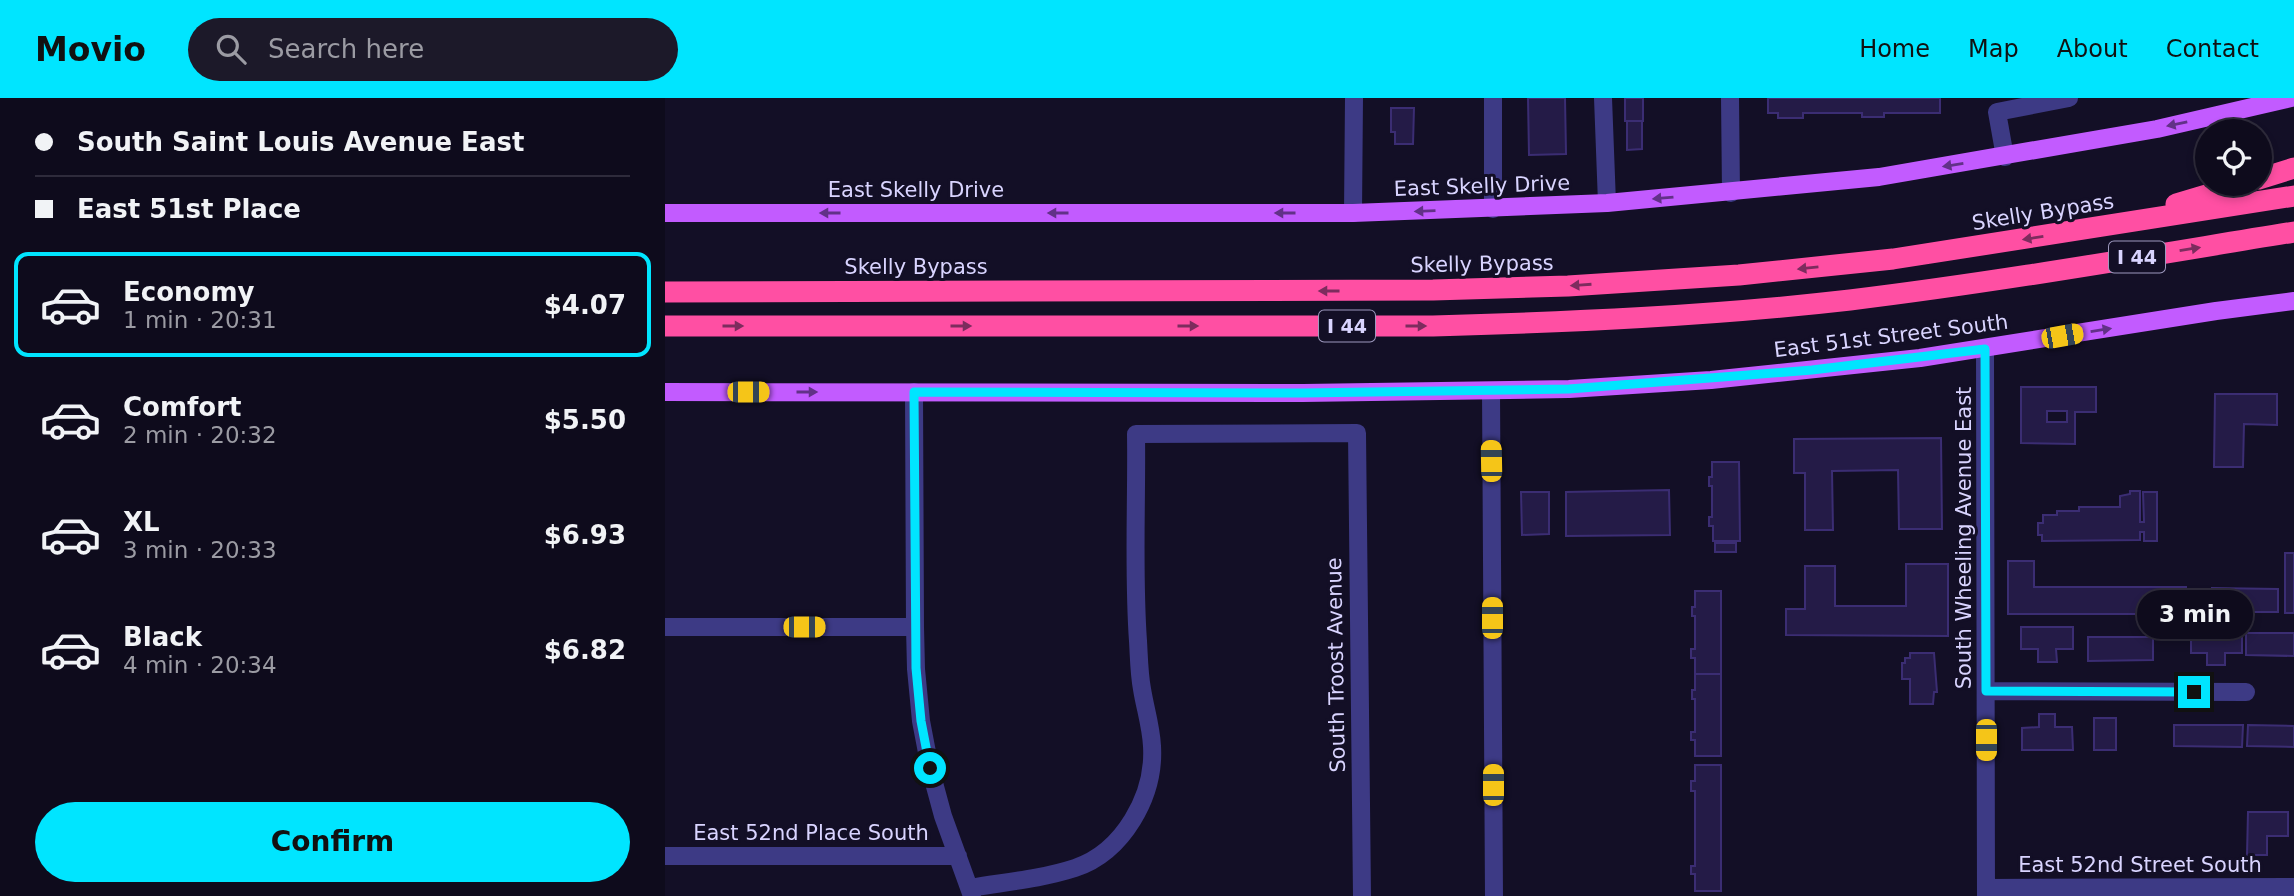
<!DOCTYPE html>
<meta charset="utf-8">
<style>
body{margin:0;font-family:"DejaVu Sans",sans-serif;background:#1c1929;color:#f1f3f6;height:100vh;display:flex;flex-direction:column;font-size:26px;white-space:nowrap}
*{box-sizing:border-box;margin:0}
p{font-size:23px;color:#9b9ba3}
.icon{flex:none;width:38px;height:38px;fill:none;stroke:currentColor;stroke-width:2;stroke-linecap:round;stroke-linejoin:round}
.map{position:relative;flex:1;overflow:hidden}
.details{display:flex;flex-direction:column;background:#0e0b1c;width:665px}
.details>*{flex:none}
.top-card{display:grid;align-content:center;height:154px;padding:0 35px;background:#0e0b1c}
.tools{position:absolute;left:1530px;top:21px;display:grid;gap:14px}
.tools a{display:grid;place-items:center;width:77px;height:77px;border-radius:50%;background:#0e0b1c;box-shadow:0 4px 10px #0003,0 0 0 2px #2e2b3b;font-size:35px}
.end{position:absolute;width:32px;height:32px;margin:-16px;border:9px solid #00e5ff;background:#111;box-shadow:0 0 0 4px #111}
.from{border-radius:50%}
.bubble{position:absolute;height:49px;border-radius:24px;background:#0e0b1c;box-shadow:0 4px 10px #0003,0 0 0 2px #2e2b3b;font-size:23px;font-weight:700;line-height:49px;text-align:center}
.car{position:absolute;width:21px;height:42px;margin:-21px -10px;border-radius:9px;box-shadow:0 0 5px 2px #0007;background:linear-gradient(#f5c518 24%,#345 0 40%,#f5c518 0 76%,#345 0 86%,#f5c518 0)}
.top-card b{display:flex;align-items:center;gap:24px;height:66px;font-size:26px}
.top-card b+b{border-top:2px solid #2e2b3b}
.top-card i{width:18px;height:18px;background:#f1f3f6}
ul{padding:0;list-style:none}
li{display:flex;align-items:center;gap:21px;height:105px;margin:0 14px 10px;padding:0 21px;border:4px solid transparent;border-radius:14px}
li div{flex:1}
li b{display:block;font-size:26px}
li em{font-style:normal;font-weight:700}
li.current{border-color:#00e5ff}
li>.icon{width:63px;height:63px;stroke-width:1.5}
.primary-button{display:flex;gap:14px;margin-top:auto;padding:14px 35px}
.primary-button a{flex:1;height:80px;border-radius:42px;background:#00e5ff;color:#111;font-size:28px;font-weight:700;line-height:80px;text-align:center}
header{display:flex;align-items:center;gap:42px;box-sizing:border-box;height:98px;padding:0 35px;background:#00e5ff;color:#111}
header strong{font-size:33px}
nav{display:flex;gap:38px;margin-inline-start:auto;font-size:24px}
.search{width:490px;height:63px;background:#1c1929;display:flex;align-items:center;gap:18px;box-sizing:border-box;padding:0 24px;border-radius:38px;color:#9b9ba3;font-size:26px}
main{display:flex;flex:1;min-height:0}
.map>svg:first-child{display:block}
</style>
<header>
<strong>Movio</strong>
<div class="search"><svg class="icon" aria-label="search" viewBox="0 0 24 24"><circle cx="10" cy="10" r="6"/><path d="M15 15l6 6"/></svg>Search here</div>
<nav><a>Home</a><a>Map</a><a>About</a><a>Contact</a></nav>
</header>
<main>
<section class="details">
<div class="top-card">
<b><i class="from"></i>South Saint Louis Avenue East</b>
<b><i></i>East 51st Place</b>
</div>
<ul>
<li class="current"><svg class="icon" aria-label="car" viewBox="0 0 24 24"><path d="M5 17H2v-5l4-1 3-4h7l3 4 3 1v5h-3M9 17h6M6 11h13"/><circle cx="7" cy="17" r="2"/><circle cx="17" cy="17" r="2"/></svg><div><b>Economy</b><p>1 min · 20:31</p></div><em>$4.07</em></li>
<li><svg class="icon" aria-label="car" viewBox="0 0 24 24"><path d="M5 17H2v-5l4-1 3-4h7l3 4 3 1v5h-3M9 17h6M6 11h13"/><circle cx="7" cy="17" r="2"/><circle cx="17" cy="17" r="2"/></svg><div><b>Comfort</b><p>2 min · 20:32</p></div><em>$5.50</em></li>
<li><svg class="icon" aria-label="car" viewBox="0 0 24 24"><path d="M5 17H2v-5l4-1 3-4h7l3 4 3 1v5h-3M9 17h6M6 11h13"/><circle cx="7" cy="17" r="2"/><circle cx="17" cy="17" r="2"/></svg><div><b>XL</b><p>3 min · 20:33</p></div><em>$6.93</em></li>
<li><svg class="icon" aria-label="car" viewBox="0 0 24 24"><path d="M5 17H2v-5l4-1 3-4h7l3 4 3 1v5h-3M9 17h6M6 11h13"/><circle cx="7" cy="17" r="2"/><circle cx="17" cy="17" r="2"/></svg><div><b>Black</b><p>4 min · 20:34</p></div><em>$6.82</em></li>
</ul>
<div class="primary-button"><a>Confirm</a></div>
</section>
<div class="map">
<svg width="1629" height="798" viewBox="0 0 1629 798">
<rect width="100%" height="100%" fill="#130f26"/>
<path fill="#241b47" stroke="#3b2d73" stroke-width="2" fill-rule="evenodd" d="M 863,0 L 900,0 L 901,56 L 864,57 Z
M 960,0 L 978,0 L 978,23 L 960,23 Z
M 1103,0 L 1275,0 L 1275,15 L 1219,15 L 1219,19 L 1197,19 L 1197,15 L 1138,15 L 1138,20 L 1113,20 L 1113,15 L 1103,15 Z
M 726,10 L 749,10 L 748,46 L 730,46 L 730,34 L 726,34 Z
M 962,23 L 977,23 L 977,51 L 962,52 Z
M 1356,289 L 1431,289 L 1431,314 L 1410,314 L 1410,346 L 1356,345 ZM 1382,313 L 1402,313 L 1402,324 L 1382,324 Z
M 1550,296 L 1612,296 L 1612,327 L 1579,326 L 1578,369 L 1549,369 Z
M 1276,340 L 1277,431 L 1234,431 L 1233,372 L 1167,373 L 1168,432 L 1140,432 L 1140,375 L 1129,375 L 1129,341 Z
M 1047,364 L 1074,364 L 1075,443 L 1048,443 L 1048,428 L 1044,428 L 1044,419 L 1047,419 L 1047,388 L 1044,388 L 1044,379 L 1047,379 Z
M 1004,392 L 1005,437 L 901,438 L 901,394 Z
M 1465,393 L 1475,393 L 1475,424 L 1479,424 L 1478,394 L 1492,394 L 1492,443 L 1479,443 L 1479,434 L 1475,434 L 1475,442 L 1377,443 L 1377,437 L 1373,437 L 1373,425 L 1378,425 L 1378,417 L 1392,417 L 1392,413 L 1414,413 L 1414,409 L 1455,409 L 1455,398 L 1465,396 Z
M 856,394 L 884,394 L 884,436 L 857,437 Z
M 1050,445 L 1071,445 L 1071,454 L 1050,454 Z
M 1620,455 L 1629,455 L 1629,515 L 1620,515 Z
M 1343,463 L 1369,463 L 1369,489 L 1521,489 L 1521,498 L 1531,497 L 1531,509 L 1521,509 L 1521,516 L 1343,516 Z
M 1241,466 L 1283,466 L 1283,538 L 1121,537 L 1121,511 L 1140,511 L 1140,468 L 1170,468 L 1170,508 L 1241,508 Z
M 1547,490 L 1613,491 L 1613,514 L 1547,514 Z
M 1030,493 L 1056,493 L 1056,576 L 1030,576 L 1030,560 L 1026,560 L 1026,551 L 1030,551 L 1030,518 L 1027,518 L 1027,509 L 1030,509 Z
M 1356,529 L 1408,529 L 1408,551 L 1391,551 L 1392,564 L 1373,564 L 1373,551 L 1356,551 Z
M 1526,533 L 1577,533 L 1577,555 L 1560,555 L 1560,567 L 1542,567 L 1542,555 L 1526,555 Z
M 1581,535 L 1629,535 L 1629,558 L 1581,557 Z
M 1423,539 L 1488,539 L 1488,562 L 1423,563 Z
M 1245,555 L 1269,555 L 1272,594 L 1269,594 L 1268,606 L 1245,606 L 1245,581 L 1237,581 L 1237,565 L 1240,565 L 1240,560 L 1245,560 Z
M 1030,576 L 1056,576 L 1056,658 L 1030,658 L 1030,642 L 1026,642 L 1026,634 L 1030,634 L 1030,601 L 1027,601 L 1027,592 L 1030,592 Z
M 1374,616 L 1390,616 L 1390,629 L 1407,629 L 1408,652 L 1357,652 L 1357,630 L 1374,629 Z
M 1429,620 L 1451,620 L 1451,652 L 1429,652 Z
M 1509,627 L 1578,627 L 1577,649 L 1509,648 Z
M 1583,627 L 1629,628 L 1629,649 L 1582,648 Z
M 1030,667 L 1056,667 L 1056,793 L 1030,793 L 1030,776 L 1026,776 L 1026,768 L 1030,768 L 1030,693 L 1026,693 L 1026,683 L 1030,683 Z
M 1583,714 L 1623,714 L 1623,738 L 1602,738 L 1602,757 L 1582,757 Z"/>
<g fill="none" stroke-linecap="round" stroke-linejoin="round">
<path stroke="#3d3a85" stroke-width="18" d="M 828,0 L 828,111
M 938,0 L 942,105
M 1065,0 L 1066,95
M 1340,59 L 1332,14 L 1404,0
M 688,115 L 689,0
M 1320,251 L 1321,798
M 826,293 L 829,798
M 249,294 L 250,529 L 251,571 L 256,623 L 265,670 L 278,718 L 307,798
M 0,529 L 250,529
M 1321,593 L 1581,594
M 0,758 L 293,758
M 305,790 C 340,784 376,781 410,770 C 458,754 490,698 487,648 C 486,628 480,610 477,591 C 474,575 474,559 473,543 C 468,474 472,404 471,336 L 692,335 L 697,798
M 1321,790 L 1629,789"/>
<path stroke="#c25bff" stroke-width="18" d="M 0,115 L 688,115 L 942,105 L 1214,79 L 1492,31 L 1626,0
M 0,294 L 638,295 L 904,291 L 1046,282 L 1255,260 L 1551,213 L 1629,203"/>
<path stroke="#ff4fa3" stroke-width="21" d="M 1594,81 L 1629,70
M 1511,106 L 1578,86
M 0,194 L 768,192 L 903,188 L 1074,177 L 1228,161 L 1629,98
M 0,228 L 768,228 C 907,224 1046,218 1185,202 C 1333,184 1481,158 1629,134"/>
</g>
<defs><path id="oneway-solid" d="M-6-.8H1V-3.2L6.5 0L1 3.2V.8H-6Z" transform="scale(1.75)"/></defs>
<g fill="#623188">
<use href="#oneway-solid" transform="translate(1512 26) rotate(168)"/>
<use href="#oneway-solid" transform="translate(1288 67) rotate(171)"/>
<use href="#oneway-solid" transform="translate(998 100) rotate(175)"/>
<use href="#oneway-solid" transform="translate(760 113) rotate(178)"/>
<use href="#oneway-solid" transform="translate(165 115) rotate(-180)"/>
<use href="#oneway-solid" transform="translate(393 115) rotate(-180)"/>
<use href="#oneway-solid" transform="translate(620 115) rotate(-180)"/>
<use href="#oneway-solid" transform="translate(1436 232) rotate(-9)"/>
<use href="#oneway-solid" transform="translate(142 294)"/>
</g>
<g fill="#7d2c5e">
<use href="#oneway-solid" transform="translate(1368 140) rotate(171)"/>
<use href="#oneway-solid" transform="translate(1525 151) rotate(-9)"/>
<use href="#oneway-solid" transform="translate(1143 170) rotate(174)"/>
<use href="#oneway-solid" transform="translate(916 187) rotate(176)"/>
<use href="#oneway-solid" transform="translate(664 193) rotate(180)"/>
<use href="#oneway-solid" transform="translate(68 228)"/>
<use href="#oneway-solid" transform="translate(296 228)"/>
<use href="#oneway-solid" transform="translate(523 228)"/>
<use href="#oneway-solid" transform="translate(751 228)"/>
</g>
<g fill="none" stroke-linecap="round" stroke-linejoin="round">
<path stroke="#00e5ff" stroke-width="9" d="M 265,670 L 256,623 L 251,570 L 249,294 L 638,295 L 904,291 L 1147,272 L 1320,251 L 1321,593 L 1529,594"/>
</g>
<g text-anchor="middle" stroke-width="6" stroke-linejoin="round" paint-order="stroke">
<g fill="#130f26" stroke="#9e99be" stroke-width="2">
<rect x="1444" y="143.5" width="56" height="31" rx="5"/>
<rect x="654" y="212.5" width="56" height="31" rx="5"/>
</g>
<g font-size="19" font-weight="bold" fill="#d9d4ff">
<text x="1472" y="166">I 44</text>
<text x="682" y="235">I 44</text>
</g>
<g font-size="21" fill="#d9d4ff" stroke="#130f26">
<text transform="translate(817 88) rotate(-2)" y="7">East Skelly Drive</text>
<text x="251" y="99">East Skelly Drive</text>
<text transform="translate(1378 114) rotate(-9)" y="7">Skelly Bypass</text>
<text transform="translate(817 166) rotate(-1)" y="7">Skelly Bypass</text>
<text x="251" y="176">Skelly Bypass</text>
<text transform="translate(1226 238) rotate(-7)" y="7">East 51st Street South</text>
<text transform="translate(1299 440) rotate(-90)" y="7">South Wheeling Avenue East</text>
<text transform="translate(671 567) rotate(-91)" y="7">South Troost Avenue</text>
<text x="146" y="742">East 52nd Place South</text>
<text x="1475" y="774">East 52nd Street South</text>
</g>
</g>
</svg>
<div class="tools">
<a><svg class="icon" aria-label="locate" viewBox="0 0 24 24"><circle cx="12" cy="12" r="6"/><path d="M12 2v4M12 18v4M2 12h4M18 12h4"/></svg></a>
</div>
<i class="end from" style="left:265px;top:670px"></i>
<i class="end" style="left:1529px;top:594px"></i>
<div class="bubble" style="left:1472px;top:492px;width:116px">3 min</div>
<i class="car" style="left:1397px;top:238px;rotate:80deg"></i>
<i class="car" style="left:83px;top:294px;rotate:90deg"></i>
<i class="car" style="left:826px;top:363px;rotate:359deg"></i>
<i class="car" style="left:827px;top:520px;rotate:0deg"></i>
<i class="car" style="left:139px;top:529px;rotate:90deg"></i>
<i class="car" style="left:1321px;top:642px;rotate:180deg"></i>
<i class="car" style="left:828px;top:687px;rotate:0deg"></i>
</div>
</main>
